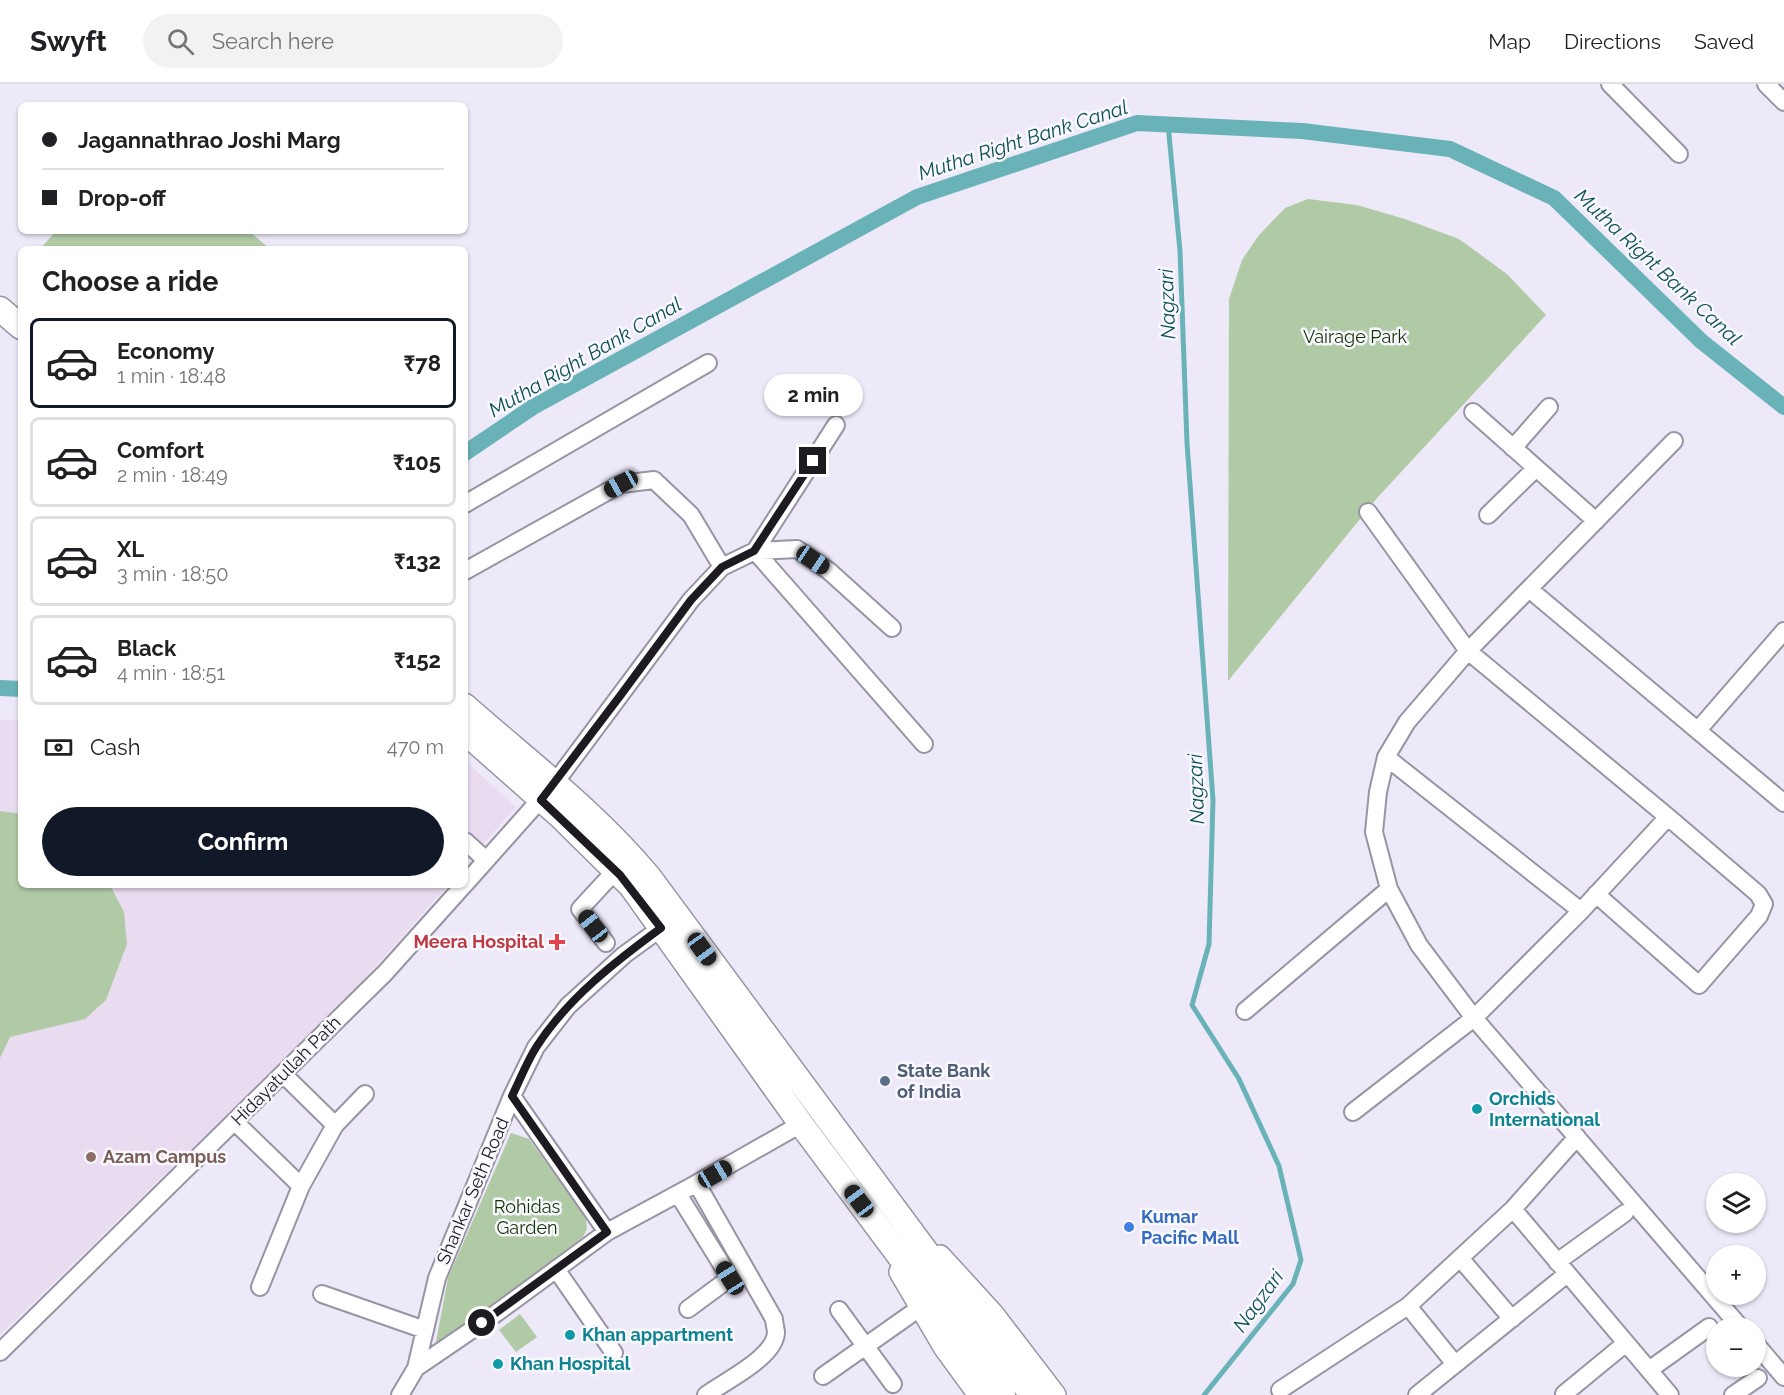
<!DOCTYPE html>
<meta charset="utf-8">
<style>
body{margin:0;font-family:Raleway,sans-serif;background:#f2f2f2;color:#202124;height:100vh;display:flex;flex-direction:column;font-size:22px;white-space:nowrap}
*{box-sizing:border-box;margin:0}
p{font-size:20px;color:#757577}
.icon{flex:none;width:33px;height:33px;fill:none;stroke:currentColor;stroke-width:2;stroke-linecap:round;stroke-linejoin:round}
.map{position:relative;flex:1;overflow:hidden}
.panel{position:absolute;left:18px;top:162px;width:450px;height:642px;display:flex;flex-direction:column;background:#fff;border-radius:9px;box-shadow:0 2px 4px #0004}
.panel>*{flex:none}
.top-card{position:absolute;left:18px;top:18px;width:450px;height:132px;border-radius:9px;box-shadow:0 2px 4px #0004;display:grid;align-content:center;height:132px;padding:0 24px;background:#fff}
.fabs{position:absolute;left:1706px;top:1089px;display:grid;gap:12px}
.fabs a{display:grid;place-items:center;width:60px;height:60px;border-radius:50%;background:#fff;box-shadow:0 2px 4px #0004;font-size:30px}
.end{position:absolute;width:27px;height:27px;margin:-14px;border:8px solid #1d1b21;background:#fff;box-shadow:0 0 0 3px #fff}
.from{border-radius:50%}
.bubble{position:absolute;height:42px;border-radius:21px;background:#fff;box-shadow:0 2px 4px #0004;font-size:20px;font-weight:700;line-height:42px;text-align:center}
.car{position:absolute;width:18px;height:36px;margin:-18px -9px;border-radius:8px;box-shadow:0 0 4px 2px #0007;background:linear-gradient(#222 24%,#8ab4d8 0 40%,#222 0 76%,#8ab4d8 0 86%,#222 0)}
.top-card b{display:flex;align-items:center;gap:21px;height:57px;font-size:22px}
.top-card b+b{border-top:2px solid #e0e0e0}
.top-card i{width:15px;height:15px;background:#202124}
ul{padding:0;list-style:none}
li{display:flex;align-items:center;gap:18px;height:90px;margin:0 12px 9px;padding:0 12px;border:3px solid #e0e0e0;border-radius:9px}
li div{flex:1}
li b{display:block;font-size:22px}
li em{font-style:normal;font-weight:700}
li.current{border-color:#111827}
li>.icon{width:54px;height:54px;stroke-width:1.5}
h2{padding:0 24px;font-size:27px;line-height:72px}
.pay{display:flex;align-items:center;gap:15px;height:66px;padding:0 24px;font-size:22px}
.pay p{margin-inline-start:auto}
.button{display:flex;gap:12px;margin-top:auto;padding:12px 24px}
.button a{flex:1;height:69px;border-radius:36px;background:#111827;color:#fff;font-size:24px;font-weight:700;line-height:69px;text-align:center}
header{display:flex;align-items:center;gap:36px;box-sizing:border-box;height:84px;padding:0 30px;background:#fff;border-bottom:2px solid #e0e0e0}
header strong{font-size:28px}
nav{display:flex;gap:33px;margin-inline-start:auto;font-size:21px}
.search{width:420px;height:54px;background:#f2f2f2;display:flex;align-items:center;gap:15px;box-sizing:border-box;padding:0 21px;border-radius:33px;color:#757577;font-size:22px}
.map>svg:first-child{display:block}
</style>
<header>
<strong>Swyft</strong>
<div class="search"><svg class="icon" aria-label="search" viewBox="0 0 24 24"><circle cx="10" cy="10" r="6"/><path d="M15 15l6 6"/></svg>Search here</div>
<nav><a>Map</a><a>Directions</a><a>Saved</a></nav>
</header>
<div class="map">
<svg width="1784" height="1311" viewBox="0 0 1784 1311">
<rect width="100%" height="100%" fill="#ede9f9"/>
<path fill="#e9dcf0" d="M 0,636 L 21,636 L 21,801 L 448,801 L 359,901 L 0,1251 Z
M 465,677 L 516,723 L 465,781 Z"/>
<path fill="#b0caa6" d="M 1308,115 L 1357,121 L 1405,135 L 1459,155 L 1507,190 L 1546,231 L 1378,413 L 1228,597 L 1229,215 L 1242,176 L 1259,151 L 1285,124 Z
M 56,147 L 249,147 L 270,165 L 40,165 Z
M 0,727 L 21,730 L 21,801 L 110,801 L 124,828 L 127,860 L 106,916 L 85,935 L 10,953 L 0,974 Z
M 511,1049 L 529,1055 L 586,1133 L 587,1145 L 583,1153 L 495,1221 L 435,1263 L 448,1194 Z
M 520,1230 L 537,1253 L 516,1268 L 499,1246 Z"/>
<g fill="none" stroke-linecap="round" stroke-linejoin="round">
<path stroke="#69b3b8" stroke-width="5" d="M 1168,40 L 1180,167 L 1187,359 L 1213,716 L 1209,860 L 1192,921 L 1239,995 L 1279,1082 L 1301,1176 L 1293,1200 L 1204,1311"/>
<path stroke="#69b3b8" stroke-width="16" d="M 465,369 L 533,323 L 917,113 L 1137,39 L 1302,47 L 1450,65 L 1554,114 L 1701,257 L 1784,323
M 0,604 L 21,605"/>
<g stroke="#9894a3" stroke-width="20">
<path id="minor" d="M 1610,0 L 1679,70
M 1766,0 L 1784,18
M 1473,328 L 1596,437
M 836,341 L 755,467 L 924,660
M 1674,357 L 1468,567 L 1407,638 L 1386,673 L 1378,708 L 1374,748 L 1389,805 L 1419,861 L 1474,934 L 1741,1244
M 1513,364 L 1549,323
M 465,420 L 708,279
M 1368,428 L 1468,567 L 1668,733 L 1758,810 L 1764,820 L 1759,832 L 1699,901 L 1596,810
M 1488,431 L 1536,384
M 465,487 L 621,400 L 654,396 L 691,431 L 722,483
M 1529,505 L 1784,719
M 1698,646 L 1784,547
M 1386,673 L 1581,827
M 465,757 L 486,776
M 465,800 L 554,700 L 691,516 L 722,483 L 755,467 L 797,465 L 829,487 L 892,544
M 606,859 L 580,825 L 616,786
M 1245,927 L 1389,805
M 283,990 L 335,1041
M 512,1012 L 607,1148
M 1353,1028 L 1474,934 L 1581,827 L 1668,733
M 235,1038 L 301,1102
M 697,1100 L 774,1235 C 774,1239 776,1245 776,1249 C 774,1274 725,1297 706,1311
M 678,1110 L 730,1194 L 688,1225
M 1513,1125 L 1670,1311
M 1460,1174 L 1512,1235
M 1557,1178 L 1625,1129
M 556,1185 L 614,1269
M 260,1203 L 301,1102 L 335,1041 L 365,1010
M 322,1210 L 425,1246
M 1408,1222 L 1455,1280
M 839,1226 L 893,1300
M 1755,1259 L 1784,1293
M 0,1268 L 385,889 L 464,801
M 416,1284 L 437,1194 L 512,1012 L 536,963 L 568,922 L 624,871 L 661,844
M 1649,1286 L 1709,1243
M 823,1292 L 921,1223
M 1280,1306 L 1408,1222 L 1513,1125 L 1577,1053
M 1564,1310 L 1626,1259
M 400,1311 L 416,1284 L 498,1228 L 607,1148 L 692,1102 L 801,1040
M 1417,1311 L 1567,1190
M 1733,1311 L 1758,1294"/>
</g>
<g stroke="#9894a3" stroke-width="24">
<path id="major" d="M 940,1172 L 993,1230 L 1055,1311
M 900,1188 L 944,1263 L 979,1311"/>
</g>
<g stroke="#9894a3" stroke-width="27">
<path id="highway" d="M 0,225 L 21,243
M 465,622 C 527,677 596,729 649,793 L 1032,1311
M 465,648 L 560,732 L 631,802 L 801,1040 L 1003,1311"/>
</g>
<use href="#minor" stroke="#fff" stroke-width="16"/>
<use href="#major" stroke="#fff" stroke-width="21"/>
<use href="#highway" stroke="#fff" stroke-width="24"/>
</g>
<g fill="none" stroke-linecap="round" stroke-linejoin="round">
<path stroke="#1d1b21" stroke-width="8" d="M 482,1239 L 607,1148 L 512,1012 C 520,996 527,977 537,962 C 568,914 616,877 661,844 L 620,791 L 541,716 L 620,612 L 691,516 L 722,483 L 754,467 L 813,377"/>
</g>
<path fill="#e0444e" stroke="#f9f8fe" stroke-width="2" d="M554 849h6v6h6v6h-6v6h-6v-6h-6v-6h6z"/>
<circle fill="#5c6f8a" stroke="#f9f8fe" stroke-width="2" cx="885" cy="997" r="6"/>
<g fill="#0f9aa8" stroke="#f9f8fe" stroke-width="2">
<circle cx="1477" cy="1025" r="6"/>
<circle cx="570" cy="1251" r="6"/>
<circle cx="498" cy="1280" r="6"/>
</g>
<circle fill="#8d6e63" stroke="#f9f8fe" stroke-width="2" cx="91" cy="1073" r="6"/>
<circle fill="#3f7fe0" stroke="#f9f8fe" stroke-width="2" cx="1129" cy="1143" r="6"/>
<g text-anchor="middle" stroke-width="5" stroke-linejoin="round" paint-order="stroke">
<g font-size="18" fill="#133302" stroke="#f9f8fe">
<text x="1355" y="259">Vairage Park</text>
<text x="527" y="1129">Rohidas<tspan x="527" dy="21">Garden</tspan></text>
</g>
<g font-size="18" font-weight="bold" fill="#be3a42" stroke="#f9f8fe" text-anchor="end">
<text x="544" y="864">Meera Hospital</text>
</g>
<g font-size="18" fill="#1d1b21" stroke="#f9f8fe">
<text transform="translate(286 987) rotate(-45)" y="6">Hidayatullah Path</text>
<text transform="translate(473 1107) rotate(-67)" y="6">Shankar Seth Road</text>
</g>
<g font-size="18" font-weight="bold" fill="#4e5e75" stroke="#f9f8fe" text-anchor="start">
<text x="897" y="993">State Bank<tspan x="897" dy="21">of India</tspan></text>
</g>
<g font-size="18" font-weight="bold" fill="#0d838f" stroke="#f9f8fe" text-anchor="start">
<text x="1489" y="1021">Orchids<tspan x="1489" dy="21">International</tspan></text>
<text x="582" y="1257">Khan appartment</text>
<text x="510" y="1286">Khan Hospital</text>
</g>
<g font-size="18" font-weight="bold" fill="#785e54" stroke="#f9f8fe" text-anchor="start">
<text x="103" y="1079">Azam Campus</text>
</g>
<g font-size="18" font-weight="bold" fill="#366cbe" stroke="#f9f8fe" text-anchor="start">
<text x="1141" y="1139">Kumar<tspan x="1141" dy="21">Pacific Mall</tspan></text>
</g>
<g font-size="20" font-style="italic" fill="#0d5054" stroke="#f9f8fe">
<text transform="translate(1023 56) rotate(-18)" y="7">Mutha Right Bank Canal</text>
<text transform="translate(1658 183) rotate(43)" y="7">Mutha Right Bank Canal</text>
<text transform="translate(1167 220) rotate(-92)" y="7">Nagzari</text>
<text transform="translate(585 273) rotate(-30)" y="7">Mutha Right Bank Canal</text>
<text transform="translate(1196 705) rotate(-92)" y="7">Nagzari</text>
<text transform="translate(1258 1217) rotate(-54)" y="7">Nagzari</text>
</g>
</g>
</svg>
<div class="fabs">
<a><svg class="icon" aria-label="layers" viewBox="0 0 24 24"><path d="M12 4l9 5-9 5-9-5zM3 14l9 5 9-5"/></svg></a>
<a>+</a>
<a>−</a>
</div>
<i class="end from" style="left:482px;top:1239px"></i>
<i class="end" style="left:813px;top:377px"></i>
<div class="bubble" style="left:764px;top:290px;width:99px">2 min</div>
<i class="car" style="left:621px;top:400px;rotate:241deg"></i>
<i class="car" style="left:813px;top:476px;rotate:124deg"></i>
<i class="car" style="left:593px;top:842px;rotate:322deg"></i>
<i class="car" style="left:702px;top:865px;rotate:144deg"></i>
<i class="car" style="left:715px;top:1090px;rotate:60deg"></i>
<i class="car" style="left:859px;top:1117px;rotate:323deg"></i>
<i class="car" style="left:730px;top:1194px;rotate:328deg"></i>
<div class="top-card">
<b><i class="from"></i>Jagannathrao Joshi Marg</b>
<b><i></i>Drop-off</b>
</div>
<section class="panel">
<h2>Choose a ride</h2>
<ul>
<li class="current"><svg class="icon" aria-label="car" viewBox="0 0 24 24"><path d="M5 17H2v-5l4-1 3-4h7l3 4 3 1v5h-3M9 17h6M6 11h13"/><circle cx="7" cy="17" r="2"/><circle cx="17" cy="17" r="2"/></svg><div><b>Economy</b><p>1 min · 18:48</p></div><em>₹78</em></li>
<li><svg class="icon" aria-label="car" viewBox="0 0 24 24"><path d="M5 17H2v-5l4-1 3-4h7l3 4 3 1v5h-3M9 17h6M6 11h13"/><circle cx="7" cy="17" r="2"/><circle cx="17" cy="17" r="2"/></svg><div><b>Comfort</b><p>2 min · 18:49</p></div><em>₹105</em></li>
<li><svg class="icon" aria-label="car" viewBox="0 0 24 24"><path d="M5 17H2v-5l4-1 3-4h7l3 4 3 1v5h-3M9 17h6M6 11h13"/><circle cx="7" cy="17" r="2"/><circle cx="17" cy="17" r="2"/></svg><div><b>XL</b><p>3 min · 18:50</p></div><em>₹132</em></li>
<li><svg class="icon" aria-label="car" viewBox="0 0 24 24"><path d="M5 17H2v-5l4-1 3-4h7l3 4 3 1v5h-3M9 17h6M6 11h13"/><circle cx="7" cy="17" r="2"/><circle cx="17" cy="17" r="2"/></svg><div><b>Black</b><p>4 min · 18:51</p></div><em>₹152</em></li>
</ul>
<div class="pay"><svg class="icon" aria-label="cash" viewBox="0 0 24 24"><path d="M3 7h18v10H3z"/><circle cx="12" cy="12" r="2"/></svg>Cash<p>470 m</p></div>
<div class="button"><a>Confirm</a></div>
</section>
</div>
